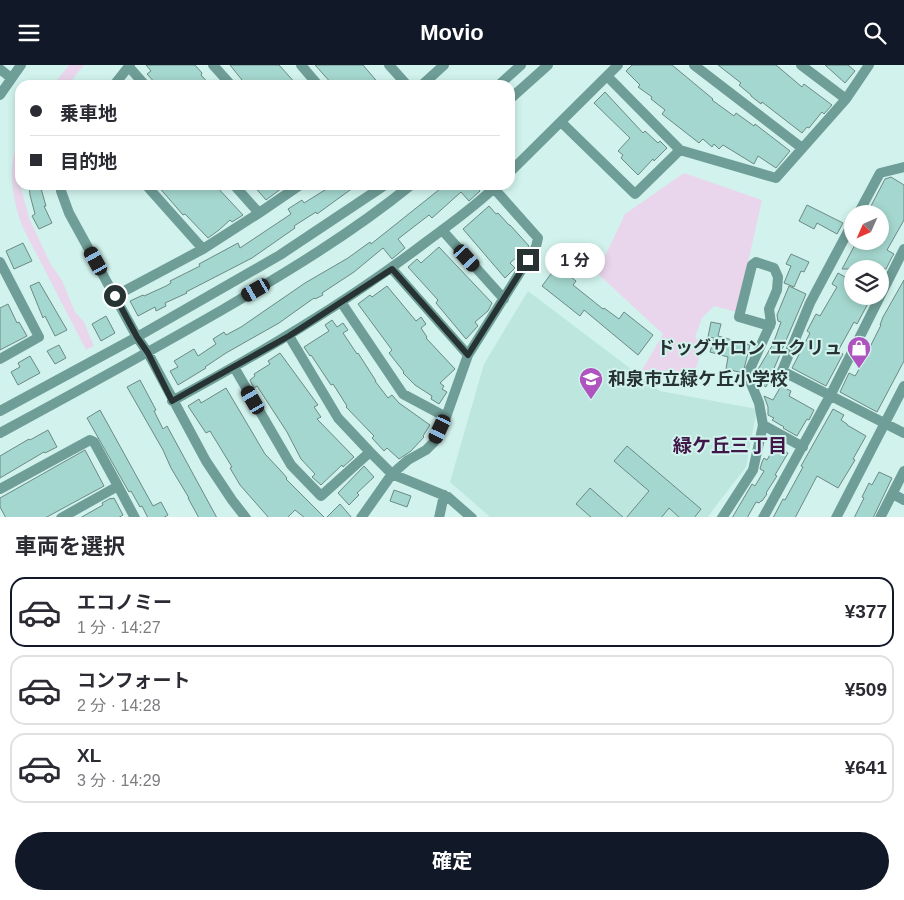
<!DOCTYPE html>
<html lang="ja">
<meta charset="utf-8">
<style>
body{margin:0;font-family:Helvetica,"Noto Sans JP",sans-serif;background:#f7f7f7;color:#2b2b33;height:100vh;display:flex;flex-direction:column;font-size:19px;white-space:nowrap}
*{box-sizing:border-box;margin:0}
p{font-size:16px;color:#7c7c81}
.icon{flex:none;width:28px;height:28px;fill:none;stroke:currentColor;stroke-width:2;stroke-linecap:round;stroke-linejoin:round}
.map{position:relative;height:452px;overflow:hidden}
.details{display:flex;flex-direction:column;background:#fff;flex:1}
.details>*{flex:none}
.guide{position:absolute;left:15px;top:15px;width:500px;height:110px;border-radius:15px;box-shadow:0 2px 8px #0003;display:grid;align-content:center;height:110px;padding:0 15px;background:#fff}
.needle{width:32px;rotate:225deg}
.tools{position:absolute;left:844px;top:140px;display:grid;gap:10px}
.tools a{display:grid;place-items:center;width:45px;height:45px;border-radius:50%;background:#fff;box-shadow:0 2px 8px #0003;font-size:25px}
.end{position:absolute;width:22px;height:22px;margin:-11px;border:6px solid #273332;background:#fff;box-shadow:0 0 0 2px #fff}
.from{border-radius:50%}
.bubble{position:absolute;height:35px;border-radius:18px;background:#fff;box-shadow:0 2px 8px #0003;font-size:16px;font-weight:700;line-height:35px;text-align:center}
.car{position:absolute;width:15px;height:30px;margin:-15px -8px;border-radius:6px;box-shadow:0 0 4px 1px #0007;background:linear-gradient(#222 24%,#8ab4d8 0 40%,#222 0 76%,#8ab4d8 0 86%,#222 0)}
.guide b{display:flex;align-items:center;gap:18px;height:48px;font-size:19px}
.guide b+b{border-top:1px solid #e1e1e2}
.guide i{width:12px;height:12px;background:#2b2b33}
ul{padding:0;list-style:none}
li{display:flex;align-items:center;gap:15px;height:70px;margin:0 10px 8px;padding:0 5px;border:2px solid #e1e1e2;border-radius:15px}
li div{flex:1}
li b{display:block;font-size:19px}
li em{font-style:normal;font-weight:700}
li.current{border-color:#111827}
li>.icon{width:45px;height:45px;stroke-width:1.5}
h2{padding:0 15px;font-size:22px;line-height:60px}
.action{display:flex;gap:10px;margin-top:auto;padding:10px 15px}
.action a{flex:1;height:58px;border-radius:30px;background:#111827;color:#fff;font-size:20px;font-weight:700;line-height:58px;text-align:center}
header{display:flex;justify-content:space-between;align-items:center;height:65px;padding:0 15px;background:#111827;color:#fff;font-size:22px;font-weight:700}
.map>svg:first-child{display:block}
</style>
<header><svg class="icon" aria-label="menu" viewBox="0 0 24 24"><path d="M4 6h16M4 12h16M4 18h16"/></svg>Movio<svg class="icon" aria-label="search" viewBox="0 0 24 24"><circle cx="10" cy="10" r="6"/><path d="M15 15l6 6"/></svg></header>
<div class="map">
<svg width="904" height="453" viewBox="0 0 904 453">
<rect width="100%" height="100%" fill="#d2f3ed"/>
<path fill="#bde6df" d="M 528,226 L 660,326 L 757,344 L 746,402 L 715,442 L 708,452 L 490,452 L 450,417 L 484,299 Z"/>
<path fill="#e9d6ec" d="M 69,0 L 84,0 L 68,20 L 53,20 Z
M 20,72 L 20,120 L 30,155 L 51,200 L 62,215 L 75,247 L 84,257 L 94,281 L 86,285 L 23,163 C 12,135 6,101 20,72 Z
M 684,108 L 762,135 L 737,247 L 714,241 L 702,253 L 695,272 L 703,281 L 690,323 L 642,305 L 663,269 L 597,208 L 625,149 Z"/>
<path fill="#a4d7cf" stroke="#6c8985" d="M 146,0 L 195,0 L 202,8 L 201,10 L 210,20 L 157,20 L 147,9 L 151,6 Z
M 230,0 L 279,0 L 297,20 L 246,20 Z
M 315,0 L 363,0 L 380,20 L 333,20 Z
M 632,0 L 672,0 L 713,34 L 712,35 L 734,51 L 736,48 L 754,61 L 755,59 L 790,86 L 776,103 L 758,91 L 754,99 L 723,80 L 719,84 L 714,79 L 712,82 L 703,74 L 699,78 L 662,49 L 665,45 L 651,34 L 652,32 L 638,22 L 640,20 L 626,6 Z
M 718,0 L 776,0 L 802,22 L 804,19 L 832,40 L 824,49 L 822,47 L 809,63 L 807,62 L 802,68 L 762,37 L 761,39 L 751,31 L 751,30 L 739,20 L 741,18 Z
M 825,0 L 848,0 L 855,6 L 845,18 Z
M 605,27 L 643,68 L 645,66 L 658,78 L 660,76 L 667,83 L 654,96 L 653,94 L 638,110 L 621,93 L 623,90 L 618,86 L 630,73 L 594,38 Z
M 891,112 L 904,120 L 904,155 L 887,185 L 894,189 L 892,192 L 886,204 L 842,204 L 857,176 L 880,176 L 880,146 L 871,141 L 885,114 Z
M 29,120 L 40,120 L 46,141 L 44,141 L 52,158 L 39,164 L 32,151 L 35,149 L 30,130 Z
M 157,120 L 215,120 L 243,150 L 232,157 L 230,155 L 219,165 L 208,173 L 185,149 L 183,150 Z
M 253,120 L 286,120 L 266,135 Z
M 333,120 L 357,120 L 317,149 L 316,147 L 294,161 L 295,163 L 252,193 L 186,227 L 187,228 L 165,238 L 166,241 L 156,246 L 155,242 L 138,251 L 130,236 L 143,230 L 144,231 L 166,221 L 171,218 L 170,216 L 200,201 L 199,199 L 238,178 L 240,183 L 291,149 L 288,144 L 302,135 L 304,138 Z
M 445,120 L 475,120 L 480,126 L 469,136 L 461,127 L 432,153 L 429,150 L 398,174 L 405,183 L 392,194 L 383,183 L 354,207 L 322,228 L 323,230 L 315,234 L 314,233 L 279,258 L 226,288 L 205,302 L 206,303 L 178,320 L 170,306 L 178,302 L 174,296 L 194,284 L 198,291 L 216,279 L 213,274 L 224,267 L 226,270 L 241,262 L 305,218 L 348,193 L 370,177 L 371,179 Z
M 807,140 L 843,158 L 837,169 L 817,158 L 814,164 L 799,156 Z
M 489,141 L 496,149 L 498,148 L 509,160 L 510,160 L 529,181 L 510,198 L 515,203 L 505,213 L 463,164 Z
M 23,178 L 32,196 L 14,204 L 6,186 Z
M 439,182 L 492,238 L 488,246 L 475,257 L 478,261 L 466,274 L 436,238 L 438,235 L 408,202 L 417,194 L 421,198 Z
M 791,189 L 809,197 L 804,207 L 801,206 L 794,222 L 784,218 L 791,201 L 786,199 Z
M 557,201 L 576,216 L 573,220 L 603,244 L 604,243 L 619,254 L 624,247 L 653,270 L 638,290 L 584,245 L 580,251 L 542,221 Z
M 838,208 L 852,216 L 852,231 L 872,231 L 857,259 L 854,257 L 838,286 L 843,289 L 826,321 L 792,303 L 810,268 L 807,266 L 816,249 L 820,251 L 837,222 L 832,219 Z
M 904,215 L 904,296 L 877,347 L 840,327 L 849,308 L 855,311 L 857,308 L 881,260 L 880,260 L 883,252 Z
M 39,217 L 67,265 L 55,271 L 45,251 L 43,253 L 30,221 Z
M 387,221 L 416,256 L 421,252 L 426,259 L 421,263 L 427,272 L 426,273 L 455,304 L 440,318 L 444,321 L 442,324 L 447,327 L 439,339 L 431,334 L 432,331 L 415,320 L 403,308 L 404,307 L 389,288 L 392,285 L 358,239 L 370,230 L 372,232 Z
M 789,221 L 806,229 L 766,322 L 758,317 L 757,306 L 773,279 L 781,257 L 778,256 L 777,250 Z
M 8,239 L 17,258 L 19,257 L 27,271 L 0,285 L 0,243 Z
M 106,251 L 115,268 L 101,276 L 92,259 Z
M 332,255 L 337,262 L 343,258 L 348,265 L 343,268 L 357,289 L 358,288 L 376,316 L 375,316 L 388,333 L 392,330 L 399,338 L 430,360 L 423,371 L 424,372 L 411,386 L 399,394 L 387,383 L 384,386 L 372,373 L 374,371 L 346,342 L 347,341 L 333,319 L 331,320 L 311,290 L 310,291 L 304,282 L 329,266 L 325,260 Z
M 711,257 L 721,259 L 718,271 L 750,280 L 743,308 L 726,304 L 728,292 L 710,287 L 714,273 L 708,272 Z
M 59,280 L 66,293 L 55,299 L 47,286 Z
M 280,288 L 318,340 L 314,342 L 321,352 L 317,354 L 354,392 L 343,402 L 342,400 L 321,420 L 312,412 L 315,409 L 301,394 L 287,367 L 257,321 L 254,323 L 250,315 L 255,311 L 254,309 L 270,299 L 268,296 Z
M 30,291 L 40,308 L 18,320 L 11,307 L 20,302 L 18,298 Z
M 140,315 L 156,345 L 154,346 L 163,364 L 167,361 L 217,453 L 199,453 L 188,433 L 189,433 L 171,403 L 163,385 L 127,322 Z
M 781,321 L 791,326 L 789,331 L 814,345 L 809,355 L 807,354 L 797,371 L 783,363 L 784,362 L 772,355 L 774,353 L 768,350 L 768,342 L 764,331 L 773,335 Z
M 226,323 L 265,389 L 281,406 L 287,413 L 286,414 L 325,453 L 305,453 L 295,445 L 287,453 L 269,453 L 240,420 L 230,403 L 232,402 L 210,366 L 206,368 L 188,341 L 199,334 L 201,338 Z
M 833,344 L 844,350 L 841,355 L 847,359 L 847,360 L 866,371 L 853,394 L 855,395 L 838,423 L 817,411 L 795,453 L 773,453 L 783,434 L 785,435 L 803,402 L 801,401 Z
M 100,345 L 153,441 L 161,437 L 168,450 L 163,453 L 148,453 L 142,441 L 140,442 L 131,426 L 129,427 L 87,353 Z
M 48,365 L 57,382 L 45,388 L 44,387 L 0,413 L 0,391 L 29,374 L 30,375 Z
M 627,381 L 701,444 L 694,453 L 680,453 L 669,443 L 661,453 L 626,453 L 649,426 L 614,396 Z
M 775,381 L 788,388 L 775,410 L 777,411 L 766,428 L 767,429 L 762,436 L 761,436 L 759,438 L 756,437 L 747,453 L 732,453 L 752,419 L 755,421 L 764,406 L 760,404 L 762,397 L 764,393 L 767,395 Z
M 85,385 L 104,421 L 45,453 L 6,453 L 0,442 L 0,433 Z
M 364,401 L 374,412 L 357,428 L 359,430 L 349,440 L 338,428 Z
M 879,407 L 892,413 L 873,453 L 854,453 L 864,433 L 862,432 L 869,418 L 872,420 Z
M 590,423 L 624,453 L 592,453 L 576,439 Z
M 394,425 L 411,431 L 407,442 L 390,436 Z
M 111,433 L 111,434 L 114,433 L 123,450 L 118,453 L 80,453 L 103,440 L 102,438 Z
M 340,439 L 352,453 L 326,453 Z"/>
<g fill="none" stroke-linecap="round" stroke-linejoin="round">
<path stroke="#6f9d97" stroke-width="10" d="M 213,0 L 231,20
M 301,0 L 318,20
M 389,0 L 407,20
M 694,0 L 802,83
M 801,0 L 846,34
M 129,2 L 145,20
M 0,4 L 11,13
M 607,11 L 680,85
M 114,20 L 130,0
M 422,20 L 444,0
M 499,20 L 521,0
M 0,30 L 21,0
M 510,34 L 548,0
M 561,57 L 635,129 L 680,85 L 776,113 L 846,34 L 869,0
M 510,107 L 618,0
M 60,120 L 61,126 L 69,148 L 137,272 L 148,288 L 206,396 L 232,435 L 246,453
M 146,120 L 203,184
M 234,120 L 259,148
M 858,149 L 880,108 L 904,102
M 852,159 L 810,238 L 782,306 L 904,368
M 442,165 L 504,234
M 0,197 L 39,272 L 0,294
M 392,204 L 468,290
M 115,231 L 203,184 L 259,148 L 300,120
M 341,237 L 403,329 L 446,352
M 289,271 L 338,353 L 370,387 L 392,409 L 448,432 L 472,453
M 234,302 L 291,400 L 321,431 L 370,387
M 172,336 C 261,288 346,238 426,177 C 450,159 476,141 497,120
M 0,346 L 137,272 L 280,190 L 385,120
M 763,360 L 759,338 L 750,316 L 750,304 L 771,258 L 769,244 L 777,225 L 778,212 L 774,203 L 756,197 L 752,200 L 739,252 L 770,261
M 0,368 C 74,328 149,287 222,245 C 287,207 352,168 411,120
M 0,424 L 90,375 L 94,377 L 118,421
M 893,429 L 904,435
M 61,453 L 118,421 L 135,453
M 361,453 L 392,409 L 408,395 L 426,385 L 434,377 L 446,352 L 468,290 L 536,182 L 538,173 L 491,120
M 439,453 L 444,430
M 722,453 L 753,405 L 763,360 L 803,382
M 763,453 L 830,331 L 904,184
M 836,453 L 904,321
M 880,453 L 904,406"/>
</g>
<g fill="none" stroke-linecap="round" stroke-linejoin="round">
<path stroke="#273332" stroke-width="6" d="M 115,231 L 137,272 L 148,288 L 172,336 L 289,271 L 392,204 L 468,290 L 528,195"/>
</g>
<defs>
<g id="shop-pin" transform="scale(1.25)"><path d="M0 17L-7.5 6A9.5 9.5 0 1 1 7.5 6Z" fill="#af53be" stroke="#d2f3ed"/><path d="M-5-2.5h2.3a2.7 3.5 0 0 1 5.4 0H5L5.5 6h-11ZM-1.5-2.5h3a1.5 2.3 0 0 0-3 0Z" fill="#fff"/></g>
<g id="school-pin" transform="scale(1.25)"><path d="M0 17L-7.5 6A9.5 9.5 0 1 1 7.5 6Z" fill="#af53be" stroke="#d2f3ed"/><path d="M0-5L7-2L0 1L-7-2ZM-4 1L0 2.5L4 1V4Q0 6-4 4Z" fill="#fff"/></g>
</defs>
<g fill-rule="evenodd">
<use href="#shop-pin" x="859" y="283"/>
<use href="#school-pin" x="591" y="314"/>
</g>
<g text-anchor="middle" stroke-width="4" stroke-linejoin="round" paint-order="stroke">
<g font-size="18" font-weight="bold" fill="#273332" stroke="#d2f3ed" text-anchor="end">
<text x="842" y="289">ドッグサロン エクリュ</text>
<text x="608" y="320" text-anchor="start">和泉市立緑ケ丘小学校</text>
</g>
<g font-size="19" font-weight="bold" fill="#411649" stroke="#d2f3ed">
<text x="730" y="387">緑ケ丘三丁目</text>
</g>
</g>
</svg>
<div class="tools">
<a><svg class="needle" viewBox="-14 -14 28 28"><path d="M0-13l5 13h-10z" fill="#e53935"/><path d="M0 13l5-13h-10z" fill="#7c7c81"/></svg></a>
<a><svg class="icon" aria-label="layers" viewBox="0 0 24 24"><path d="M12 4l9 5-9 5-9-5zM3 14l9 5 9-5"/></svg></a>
</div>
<i class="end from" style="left:115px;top:231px"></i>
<i class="end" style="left:528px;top:195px"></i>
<div class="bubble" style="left:545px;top:178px;width:60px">1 分</div>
<i class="car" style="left:467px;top:193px;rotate:138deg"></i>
<i class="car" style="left:96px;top:196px;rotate:331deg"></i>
<i class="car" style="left:256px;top:225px;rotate:240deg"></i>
<i class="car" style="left:253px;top:335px;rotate:330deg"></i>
<i class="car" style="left:440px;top:364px;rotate:205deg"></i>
<div class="guide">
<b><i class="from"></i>乗車地</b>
<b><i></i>目的地</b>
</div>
</div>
<section class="details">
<h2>車両を選択</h2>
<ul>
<li class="current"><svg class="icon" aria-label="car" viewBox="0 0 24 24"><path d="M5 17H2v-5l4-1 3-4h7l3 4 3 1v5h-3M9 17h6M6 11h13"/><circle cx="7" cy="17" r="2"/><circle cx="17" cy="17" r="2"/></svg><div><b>エコノミー</b><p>1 分 · 14:27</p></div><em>¥377</em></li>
<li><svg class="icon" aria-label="car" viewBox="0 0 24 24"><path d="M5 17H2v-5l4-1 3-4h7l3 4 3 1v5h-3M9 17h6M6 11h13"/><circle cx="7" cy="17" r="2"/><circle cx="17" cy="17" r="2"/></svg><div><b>コンフォート</b><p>2 分 · 14:28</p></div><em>¥509</em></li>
<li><svg class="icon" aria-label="car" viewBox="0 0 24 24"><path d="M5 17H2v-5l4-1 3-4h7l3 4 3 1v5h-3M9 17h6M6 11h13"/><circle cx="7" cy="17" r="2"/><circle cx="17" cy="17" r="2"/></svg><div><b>XL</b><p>3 分 · 14:29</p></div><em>¥641</em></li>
</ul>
<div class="action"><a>確定</a></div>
</section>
